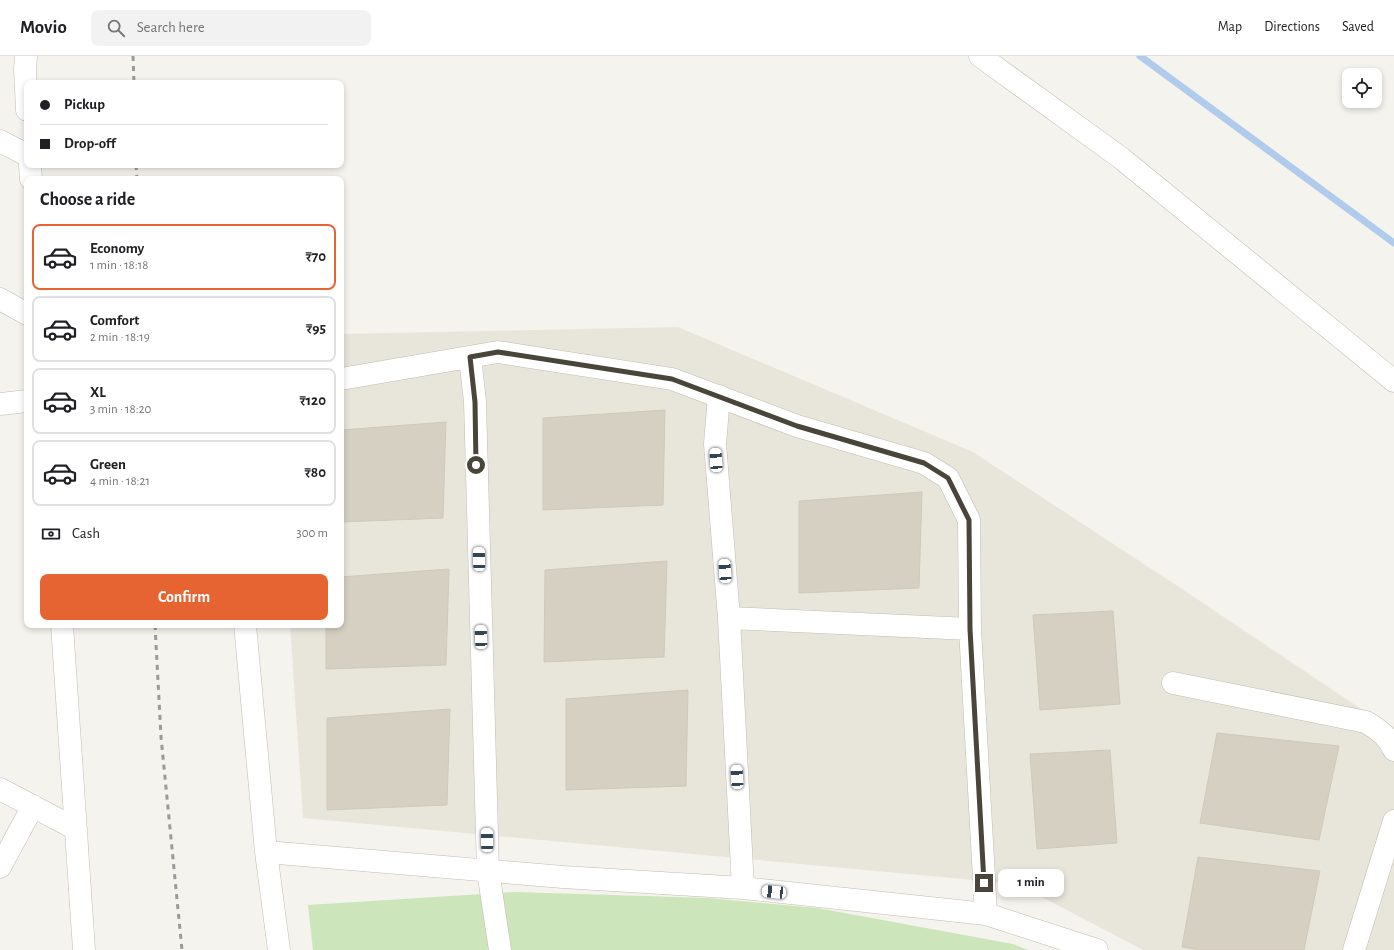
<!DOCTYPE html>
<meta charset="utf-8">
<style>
body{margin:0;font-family:"Alegreya Sans",sans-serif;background:#f2f2f2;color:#202124;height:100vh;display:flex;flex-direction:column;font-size:15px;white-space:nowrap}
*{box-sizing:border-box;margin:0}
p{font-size:13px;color:#757577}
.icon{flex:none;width:22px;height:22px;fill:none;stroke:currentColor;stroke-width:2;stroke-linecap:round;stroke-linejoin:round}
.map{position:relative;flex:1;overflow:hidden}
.panel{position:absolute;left:24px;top:120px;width:320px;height:452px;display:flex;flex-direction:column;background:#fff;border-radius:8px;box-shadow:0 2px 6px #0003}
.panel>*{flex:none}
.guide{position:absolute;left:24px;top:24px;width:320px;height:88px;border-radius:8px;box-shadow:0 2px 6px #0003;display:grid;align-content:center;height:88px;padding:0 16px;background:#fff}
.buttons{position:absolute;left:1342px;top:12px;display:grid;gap:8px}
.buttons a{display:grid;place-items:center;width:40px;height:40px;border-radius:8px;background:#fff;box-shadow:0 2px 6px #0003;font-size:20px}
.end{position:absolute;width:18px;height:18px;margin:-9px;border:5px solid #49453b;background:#fff;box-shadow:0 0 0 2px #fff}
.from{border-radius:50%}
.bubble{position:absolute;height:28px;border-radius:8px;background:#fff;box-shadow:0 2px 6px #0003;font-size:13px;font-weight:700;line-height:28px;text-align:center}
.car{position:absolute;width:12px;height:24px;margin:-12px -6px;border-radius:5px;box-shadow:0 0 3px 1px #0007;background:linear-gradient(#fff 24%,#345 0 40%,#fff 0 76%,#345 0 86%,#fff 0)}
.guide b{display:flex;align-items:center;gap:14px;height:38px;font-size:15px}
.guide b+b{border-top:1px solid #e0e0e0}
.guide i{width:10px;height:10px;background:#202124}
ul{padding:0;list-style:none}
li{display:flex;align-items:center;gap:12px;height:66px;margin:0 8px 6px;padding:0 8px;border:2px solid #e0e0e0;border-radius:8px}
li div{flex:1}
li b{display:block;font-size:15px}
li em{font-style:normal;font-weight:700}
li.active{border-color:#e66432}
li>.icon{width:36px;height:36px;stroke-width:1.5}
h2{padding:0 16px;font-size:18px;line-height:48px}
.pay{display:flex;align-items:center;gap:10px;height:44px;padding:0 16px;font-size:15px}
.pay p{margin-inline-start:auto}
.cta{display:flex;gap:8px;margin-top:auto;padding:8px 16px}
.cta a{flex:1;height:46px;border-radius:8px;background:#e66432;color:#fff;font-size:16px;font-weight:700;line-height:46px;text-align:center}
header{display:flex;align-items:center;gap:24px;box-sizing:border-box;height:56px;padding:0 20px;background:#fff;border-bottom:1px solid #e0e0e0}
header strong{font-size:19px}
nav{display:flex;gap:22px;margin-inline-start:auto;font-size:14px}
.search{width:280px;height:36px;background:#f2f2f2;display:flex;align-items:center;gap:10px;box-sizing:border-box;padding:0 14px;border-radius:8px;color:#757577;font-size:15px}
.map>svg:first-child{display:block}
</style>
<header>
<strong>Movio</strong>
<div class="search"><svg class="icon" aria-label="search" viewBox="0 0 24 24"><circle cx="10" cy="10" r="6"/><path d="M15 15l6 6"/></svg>Search here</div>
<nav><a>Map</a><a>Directions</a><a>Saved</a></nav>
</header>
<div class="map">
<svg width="1394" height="894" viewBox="0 0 1394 894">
<rect width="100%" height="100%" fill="#f5f3ed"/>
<path fill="#e8e6db" d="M 678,271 L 973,396 L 1179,531 L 1394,675 L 1394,894 L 1143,894 L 1017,828 L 303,762 L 290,569 L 341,569 L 341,278 Z"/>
<path fill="#cce5ba" d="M 514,836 L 708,842 L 817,852 L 1013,888 L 1028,894 L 313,894 L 308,849 Z"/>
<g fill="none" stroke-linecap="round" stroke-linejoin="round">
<path stroke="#b0cbeb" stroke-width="7" d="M 1140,0 L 1394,187"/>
</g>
<path fill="#d6d0c3" stroke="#d0c9b7" d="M 665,354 L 663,449 L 543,454 L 543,362 Z
M 446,366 L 443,462 L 341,466 L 341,374 Z
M 922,436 L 919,532 L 799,537 L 799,445 Z
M 667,505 L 664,601 L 544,606 L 545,514 Z
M 449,513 L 446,609 L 326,613 L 326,569 L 341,569 L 341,521 Z
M 1113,555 L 1120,648 L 1040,654 L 1033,559 Z
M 688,634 L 686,730 L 566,734 L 566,643 Z
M 450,653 L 447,749 L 327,754 L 327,662 Z
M 1217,677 L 1339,690 L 1319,784 L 1200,767 Z
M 1110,694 L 1117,787 L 1037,793 L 1030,698 Z
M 1198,801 L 1320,815 L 1304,894 L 1201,894 L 1182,891 Z"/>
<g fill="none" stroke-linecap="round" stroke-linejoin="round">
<g stroke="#c0bcb0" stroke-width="23">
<path id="minor" d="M 26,0 L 25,13 L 27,54
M 980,0 L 1121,102 L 1394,325
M 0,85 L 27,99
M 30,109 L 31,123
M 0,243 L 27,258
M 470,301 L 475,346 L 488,815 L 500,894
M 341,323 L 498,296 L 672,323 L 797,370 L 924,407 L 948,422 L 969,464 L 970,573 L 986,858
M 719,340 L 715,388 L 729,562 L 743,832
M 0,348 L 27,345
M 729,562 L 970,573
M 62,569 L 84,894
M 245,569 L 266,796
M 1173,627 L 1366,666 C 1378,673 1389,681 1394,694
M 0,733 L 76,773
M 0,811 L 33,750
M 279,894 L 266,796 L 563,821 L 743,832 L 986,858 L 1097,894
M 1354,894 L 1394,765"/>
</g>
<use href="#minor" stroke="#fff" stroke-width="22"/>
<path stroke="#9a9a9a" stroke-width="3" stroke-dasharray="5 5" stroke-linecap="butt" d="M 133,0 L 134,27
M 136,109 L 137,123
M 155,569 L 161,681 L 182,894"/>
</g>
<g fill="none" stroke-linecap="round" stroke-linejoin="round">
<path stroke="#49453b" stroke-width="5" d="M 476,409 L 475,346 L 470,301 L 498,296 L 672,323 L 797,370 L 924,407 L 948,422 L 969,464 L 970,573 L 984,827"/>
</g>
</svg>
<div class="buttons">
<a><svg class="icon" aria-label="locate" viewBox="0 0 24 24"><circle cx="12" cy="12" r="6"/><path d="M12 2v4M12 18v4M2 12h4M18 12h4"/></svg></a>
</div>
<i class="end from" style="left:476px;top:409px"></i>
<i class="end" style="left:984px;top:827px"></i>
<div class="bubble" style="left:998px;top:813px;width:66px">1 min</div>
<i class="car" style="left:716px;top:404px;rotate:356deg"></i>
<i class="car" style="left:479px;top:503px;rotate:359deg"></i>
<i class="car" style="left:725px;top:515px;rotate:356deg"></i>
<i class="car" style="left:481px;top:581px;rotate:358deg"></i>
<i class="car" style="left:737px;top:721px;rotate:357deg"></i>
<i class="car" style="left:487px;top:784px;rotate:359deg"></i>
<i class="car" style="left:774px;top:836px;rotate:276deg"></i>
<div class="guide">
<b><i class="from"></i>Pickup</b>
<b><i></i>Drop-off</b>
</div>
<section class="panel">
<h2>Choose a ride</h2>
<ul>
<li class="active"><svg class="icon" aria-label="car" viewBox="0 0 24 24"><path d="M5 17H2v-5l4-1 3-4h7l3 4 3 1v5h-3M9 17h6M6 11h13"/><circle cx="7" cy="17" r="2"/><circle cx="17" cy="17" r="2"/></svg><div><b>Economy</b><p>1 min · 18:18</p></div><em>₹70</em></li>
<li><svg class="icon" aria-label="car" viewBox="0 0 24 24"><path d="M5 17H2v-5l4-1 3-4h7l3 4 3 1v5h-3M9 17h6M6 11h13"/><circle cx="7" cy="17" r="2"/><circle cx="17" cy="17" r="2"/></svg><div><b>Comfort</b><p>2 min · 18:19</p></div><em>₹95</em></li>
<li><svg class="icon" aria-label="car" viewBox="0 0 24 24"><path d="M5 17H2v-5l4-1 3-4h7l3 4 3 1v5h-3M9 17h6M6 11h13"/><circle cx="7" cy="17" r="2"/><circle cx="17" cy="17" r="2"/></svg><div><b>XL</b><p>3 min · 18:20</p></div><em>₹120</em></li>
<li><svg class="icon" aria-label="car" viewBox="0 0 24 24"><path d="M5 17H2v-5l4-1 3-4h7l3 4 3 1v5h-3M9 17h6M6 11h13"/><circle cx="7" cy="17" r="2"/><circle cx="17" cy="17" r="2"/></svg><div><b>Green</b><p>4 min · 18:21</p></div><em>₹80</em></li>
</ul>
<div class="pay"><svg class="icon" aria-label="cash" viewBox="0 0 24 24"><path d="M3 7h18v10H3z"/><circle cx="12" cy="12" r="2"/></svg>Cash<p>300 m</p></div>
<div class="cta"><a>Confirm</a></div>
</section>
</div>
